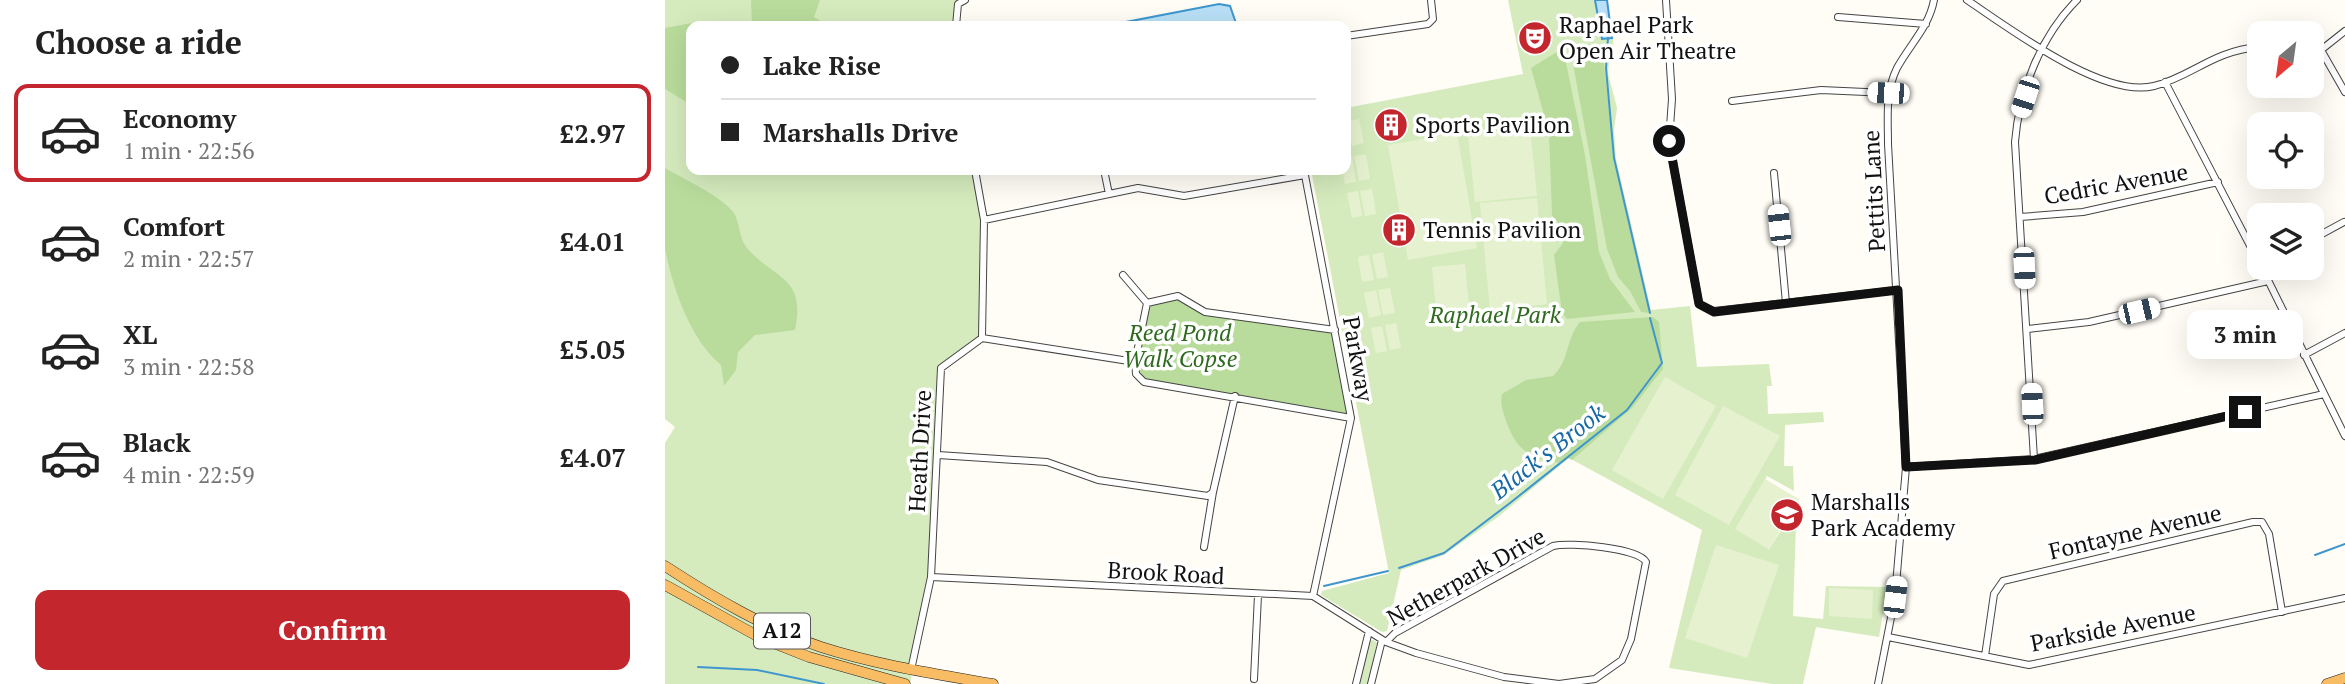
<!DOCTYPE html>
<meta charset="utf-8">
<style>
body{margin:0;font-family:"PT Serif",serif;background:#f2f2f2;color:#222;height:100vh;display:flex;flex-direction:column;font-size:26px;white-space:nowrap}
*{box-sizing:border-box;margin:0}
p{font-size:23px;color:#767676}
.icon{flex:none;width:38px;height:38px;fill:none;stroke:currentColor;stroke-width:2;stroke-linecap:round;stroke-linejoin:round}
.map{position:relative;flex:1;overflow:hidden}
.sheet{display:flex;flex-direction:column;background:#fff;width:665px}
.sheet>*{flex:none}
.guide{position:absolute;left:21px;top:21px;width:665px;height:154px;border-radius:14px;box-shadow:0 7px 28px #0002;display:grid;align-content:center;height:154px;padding:0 35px;background:#fff}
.needle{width:46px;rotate:209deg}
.tools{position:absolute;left:1582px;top:21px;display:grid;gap:14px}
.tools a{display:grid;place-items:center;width:77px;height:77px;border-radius:14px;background:#fff;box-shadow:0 7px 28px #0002;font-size:35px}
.end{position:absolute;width:32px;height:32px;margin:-16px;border:9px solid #111;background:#fff;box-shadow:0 0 0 4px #fff}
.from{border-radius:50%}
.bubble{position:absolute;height:49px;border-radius:14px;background:#fff;box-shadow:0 7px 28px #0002;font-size:23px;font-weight:800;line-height:49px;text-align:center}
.car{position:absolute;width:21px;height:42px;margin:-21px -10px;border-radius:9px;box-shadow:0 0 5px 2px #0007;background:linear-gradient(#fff 24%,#345 0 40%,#fff 0 76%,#345 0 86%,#fff 0)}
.guide b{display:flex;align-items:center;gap:24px;height:66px;font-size:26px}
.guide b+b{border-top:2px solid #e0e0e0}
.guide i{width:18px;height:18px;background:#222}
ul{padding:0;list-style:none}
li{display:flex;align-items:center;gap:21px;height:98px;margin:0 14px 10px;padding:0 21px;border:4px solid transparent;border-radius:14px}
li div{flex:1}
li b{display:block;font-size:26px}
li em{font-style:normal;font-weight:800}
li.on{border-color:#c4262e}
li>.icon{width:63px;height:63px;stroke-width:1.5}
h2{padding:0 35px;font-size:32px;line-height:84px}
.button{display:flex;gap:14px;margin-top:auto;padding:14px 35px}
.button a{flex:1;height:80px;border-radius:14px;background:#c4262e;color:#fff;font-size:28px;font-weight:800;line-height:80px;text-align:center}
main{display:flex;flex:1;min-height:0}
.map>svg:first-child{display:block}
</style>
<main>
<section class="sheet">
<h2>Choose a ride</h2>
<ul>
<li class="on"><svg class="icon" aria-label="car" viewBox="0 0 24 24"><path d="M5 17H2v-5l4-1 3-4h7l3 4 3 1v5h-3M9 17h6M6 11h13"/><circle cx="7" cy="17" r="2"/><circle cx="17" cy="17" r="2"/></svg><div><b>Economy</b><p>1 min · 22:56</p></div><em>£2.97</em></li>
<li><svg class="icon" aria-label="car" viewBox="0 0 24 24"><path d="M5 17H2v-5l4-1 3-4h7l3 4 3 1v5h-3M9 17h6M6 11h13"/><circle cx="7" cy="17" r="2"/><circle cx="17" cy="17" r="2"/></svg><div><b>Comfort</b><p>2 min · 22:57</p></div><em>£4.01</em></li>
<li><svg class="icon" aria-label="car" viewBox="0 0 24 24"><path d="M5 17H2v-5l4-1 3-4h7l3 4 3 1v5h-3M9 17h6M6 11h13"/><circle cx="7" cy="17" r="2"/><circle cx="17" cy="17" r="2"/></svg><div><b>XL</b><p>3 min · 22:58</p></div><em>£5.05</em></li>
<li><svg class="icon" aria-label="car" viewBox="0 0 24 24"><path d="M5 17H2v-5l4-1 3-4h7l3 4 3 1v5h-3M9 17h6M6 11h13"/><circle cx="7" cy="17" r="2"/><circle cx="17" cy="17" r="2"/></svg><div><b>Black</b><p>4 min · 22:59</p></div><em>£4.07</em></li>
</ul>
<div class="button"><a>Confirm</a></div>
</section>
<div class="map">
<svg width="1680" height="684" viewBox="0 0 1680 684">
<rect width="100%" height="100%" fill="#fffdf5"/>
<path fill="#d5ebbd" d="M 0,0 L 300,0 L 293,4 L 291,26 L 26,26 L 26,170 L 310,170 L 319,220 L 317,338 L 276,368 L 266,577 L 245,684 L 0,684 L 0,443 L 10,427 L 0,419 Z
M 843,0 L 942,0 L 949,48 L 945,50 L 943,73 L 952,108 L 949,130 L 951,159 L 986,310 L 1025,306 L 1032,367 L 1104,364 L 1107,386 L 1102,386 L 1103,414 L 1158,412 L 1159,422 L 1120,425 L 1119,466 L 1128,466 L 1129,491 L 1102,476 L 1071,529 L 1104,549 L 1126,515 L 1131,522 L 1128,616 L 1158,619 L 1161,586 L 1222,587 L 1214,637 L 1151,627 L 1138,684 L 1107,684 L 1004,668 L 1037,530 L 904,458 L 833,517 L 779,555 L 736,570 L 722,631 L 717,632 L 656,595 L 657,591 L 724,573 L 646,170 L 681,170 L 681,108 L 858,74 Z
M 708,640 L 712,643 L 703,684 L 694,684 L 703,641 Z"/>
<path fill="#b9dc9c" d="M 86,0 L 155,0 L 149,17 L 164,26 L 87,26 Z
M 32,22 L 34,26 L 26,26 L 26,105 L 0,89 L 0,28 Z
M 932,44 L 937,45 L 949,158 L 985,313 L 976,312 L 965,291 L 953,277 L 942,249 L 906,53 L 913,46 Z
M 898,48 L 920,155 L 934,252 L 945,279 L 970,312 L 902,319 L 897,313 L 889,255 L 898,243 L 898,230 L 887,215 L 884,133 L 866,68 Z
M 0,168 C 17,178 58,197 69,213 C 75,223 74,239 82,248 C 111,281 141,276 130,330 L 90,335 L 73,352 L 71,370 L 59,386 L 56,365 C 25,339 8,289 0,249 C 0,224 0,194 0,168 Z
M 513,296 L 540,312 L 670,330 L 686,418 L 479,382 L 471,374 L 482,303 Z
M 988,317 L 994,322 L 998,369 L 967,408 L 907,460 L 903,458 L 897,463 C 866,460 851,450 841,421 C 838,411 835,405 837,394 L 861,380 L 888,376 C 905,360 900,340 915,322 Z"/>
<path fill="#e6f2cf" d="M 694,119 L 699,143 L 687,146 L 683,121 Z
M 865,128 L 872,196 L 810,202 L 803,135 Z
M 792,133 L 812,248 L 743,260 L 723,145 Z
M 701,154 L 705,179 L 694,181 L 689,156 Z
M 687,156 L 691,182 L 680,184 L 677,170 L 681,170 L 681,157 Z
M 707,189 L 711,214 L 700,216 L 695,191 Z
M 693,191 L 697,216 L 687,218 L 682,193 Z
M 872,198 L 882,304 L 825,310 L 815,203 Z
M 718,252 L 723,277 L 712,279 L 707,255 Z
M 704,255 L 709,280 L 697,282 L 693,257 Z
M 800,264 L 805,317 L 772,320 L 767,267 Z
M 725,288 L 730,313 L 718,315 L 713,290 Z
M 711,290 L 716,315 L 704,318 L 699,293 Z
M 731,323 L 736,348 L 725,350 L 720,325 Z
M 717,326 L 722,351 L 711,353 L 706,328 Z
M 1000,377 L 1051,406 L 998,499 L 947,470 Z
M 1058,406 L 1115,436 L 1064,525 L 1010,495 Z
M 1100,479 L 1134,499 L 1104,549 L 1070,529 Z
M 1051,545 L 1114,565 L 1082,658 L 1020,638 Z
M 1164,588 L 1208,590 L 1207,619 L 1164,616 Z"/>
<path fill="#b9e0f7" stroke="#3f96cf" stroke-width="2" d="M 930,0 L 942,0 L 947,38 L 937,39 Z
M 554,4 L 565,6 L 572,26 L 459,26 L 461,22 Z"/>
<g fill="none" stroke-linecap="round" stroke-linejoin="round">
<path stroke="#3f96cf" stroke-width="2" d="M 943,38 L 941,68 L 949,158 L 985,313
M 1650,555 L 1680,544
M 734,568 L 779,553 L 845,503 L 962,410 L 997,363 L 985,318
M 659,586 L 723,571
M 33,667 L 92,670 L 159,684"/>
<g stroke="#444" stroke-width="8">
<path id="minor" d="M 1001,0 L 1007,99 L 1004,141 L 1034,304 L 1049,311 L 1233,290
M 1302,0 C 1344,28 1438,99 1489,86 C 1528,76 1547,51 1594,47
M 1173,17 L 1261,24
M 291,26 L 293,4 L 300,0
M 681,36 L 763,24 L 768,19 L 766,0
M 1647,50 L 1656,50 L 1680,31
M 1656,50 L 1680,92
M 1500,82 L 1594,263
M 1067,101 L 1156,90 L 1223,93
M 439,170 L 444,194
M 639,170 L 686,418 L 648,596
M 1109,173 L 1121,303
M 1355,217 L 1418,212 L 1553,182
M 319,220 L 473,188 L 519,196 L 640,175
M 1647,247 L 1655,235 L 1679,222
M 1597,268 L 1680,436
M 1600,274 L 1612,268
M 458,275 L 482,303
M 1363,329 L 1424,322 L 1603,281
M 317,338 L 470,362 L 471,374 L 479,382 L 686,418
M 1639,355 L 1680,333
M 470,362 L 482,303 L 513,296 L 540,312 L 670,330
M 273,455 L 382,462 L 433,480 L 543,496 L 548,492
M 1369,459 L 1350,142 C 1354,91 1376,36 1412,0
M 1241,467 L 1369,459 L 1659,394
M 539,547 L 548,492 L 570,396
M 266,577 L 648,596 L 721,642 L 751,653 L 839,677 L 894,684 L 930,679 L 957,660 L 966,639 L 981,562 C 974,548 905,542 888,546 L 730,633 L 721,642
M 1223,637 L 1364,665 L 1680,598
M 1320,656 L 1329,594 L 1338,581 L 1588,522 L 1597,522 L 1604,534 L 1617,612
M 246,670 L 266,577 L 276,368 L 317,338 L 319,220 L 310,170
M 589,679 L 593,595
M 691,684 L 704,631
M 706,684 L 717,640
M 1213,684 L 1230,597 L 1241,467 L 1223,144 C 1223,118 1220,92 1232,68 C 1245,44 1264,27 1269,0"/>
</g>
<g stroke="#222" stroke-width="11">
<path id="trunk" d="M 0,566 C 49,598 100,628 156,647 C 212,665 271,674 328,684
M 0,585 L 96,638 L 144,657 L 240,684
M 1662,684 L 1680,678"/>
</g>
<use href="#minor" stroke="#fff" stroke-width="6"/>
<use href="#trunk" stroke="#f7bc64" stroke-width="10"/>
</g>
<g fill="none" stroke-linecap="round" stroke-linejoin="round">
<path stroke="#111" stroke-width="9" d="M 1004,141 L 1034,304 L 1049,312 L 1233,290 L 1241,467 L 1370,460 L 1580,412"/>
</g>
<defs>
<g id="theatre-disc" transform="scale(1.75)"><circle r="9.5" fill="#c4262e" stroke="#fff"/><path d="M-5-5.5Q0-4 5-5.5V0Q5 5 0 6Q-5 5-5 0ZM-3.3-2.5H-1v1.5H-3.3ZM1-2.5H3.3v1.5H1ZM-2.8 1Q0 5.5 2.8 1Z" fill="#fff"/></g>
<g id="building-disc" transform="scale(1.75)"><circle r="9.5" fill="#c4262e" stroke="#fff"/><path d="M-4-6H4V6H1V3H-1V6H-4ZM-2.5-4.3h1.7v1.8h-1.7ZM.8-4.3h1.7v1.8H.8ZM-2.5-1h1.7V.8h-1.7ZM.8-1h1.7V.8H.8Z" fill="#fff"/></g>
<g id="school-disc" transform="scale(1.75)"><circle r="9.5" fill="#c4262e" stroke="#fff"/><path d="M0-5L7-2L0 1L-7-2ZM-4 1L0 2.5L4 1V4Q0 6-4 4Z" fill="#fff"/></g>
</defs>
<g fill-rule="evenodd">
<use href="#theatre-disc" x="870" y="38"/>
<use href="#building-disc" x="726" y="125"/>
<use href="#building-disc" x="734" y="230"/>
<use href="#school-disc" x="1122" y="515"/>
</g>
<g text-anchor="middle" stroke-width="7" stroke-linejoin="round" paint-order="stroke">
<rect fill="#fff" stroke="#585858" stroke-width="2" x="89" y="613.5" width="56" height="35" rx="5"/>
<g font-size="21" font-weight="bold" fill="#111">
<text x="117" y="638">A12</text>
</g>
<g font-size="23" fill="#111" stroke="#fff" text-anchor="start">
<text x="894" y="33">Raphael Park<tspan x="894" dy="26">Open Air Theatre</tspan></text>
<text x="750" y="133">Sports Pavilion</text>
<text x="758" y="238">Tennis Pavilion</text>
<text x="1146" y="510">Marshalls<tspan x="1146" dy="26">Park Academy</tspan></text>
</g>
<g font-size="23" fill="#111" stroke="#fff">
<text transform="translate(1451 184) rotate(-10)" y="8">Cedric Avenue</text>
<text transform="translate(1209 191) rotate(-93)" y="8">Pettits Lane</text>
<text transform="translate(693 359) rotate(80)" y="8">Parkway</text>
<text transform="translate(255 451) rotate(-87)" y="8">Heath Drive</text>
<text transform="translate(1470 532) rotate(-13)" y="8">Fontayne Avenue</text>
<text transform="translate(501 573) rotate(3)" y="8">Brook Road</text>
<text transform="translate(801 577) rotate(-29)" y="8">Netherpark Drive</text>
<text transform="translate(1448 628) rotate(-11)" y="8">Parkside Avenue</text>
</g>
<g font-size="23" font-style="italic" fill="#2f6b1f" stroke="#fff">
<text x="830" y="323">Raphael Park</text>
<text x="515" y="341">Reed Pond<tspan x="515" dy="26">Walk Copse</tspan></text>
</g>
<g font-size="24" font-style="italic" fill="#1768a6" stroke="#fff">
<text transform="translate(883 452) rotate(-38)" y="8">Black's Brook</text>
</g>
</g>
</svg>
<div class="tools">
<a><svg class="needle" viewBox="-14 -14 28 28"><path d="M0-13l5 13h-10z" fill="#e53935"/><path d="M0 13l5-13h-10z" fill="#767676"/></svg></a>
<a><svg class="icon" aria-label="locate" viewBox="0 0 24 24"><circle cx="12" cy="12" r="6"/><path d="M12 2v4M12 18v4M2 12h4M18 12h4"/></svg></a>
<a><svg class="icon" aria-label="layers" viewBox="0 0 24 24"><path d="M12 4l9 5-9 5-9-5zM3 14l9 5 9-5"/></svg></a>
</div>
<i class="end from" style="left:1004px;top:141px"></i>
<i class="end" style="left:1580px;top:412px"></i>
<div class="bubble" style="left:1522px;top:310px;width:116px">3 min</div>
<i class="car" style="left:1223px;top:93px;rotate:272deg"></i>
<i class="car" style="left:1360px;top:97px;rotate:198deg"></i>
<i class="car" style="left:1114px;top:225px;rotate:354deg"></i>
<i class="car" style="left:1359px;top:268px;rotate:177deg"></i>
<i class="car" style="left:1474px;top:311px;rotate:77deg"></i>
<i class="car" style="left:1367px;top:404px;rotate:357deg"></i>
<i class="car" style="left:1230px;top:597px;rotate:7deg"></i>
<div class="guide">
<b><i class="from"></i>Lake Rise</b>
<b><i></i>Marshalls Drive</b>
</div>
</div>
</main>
